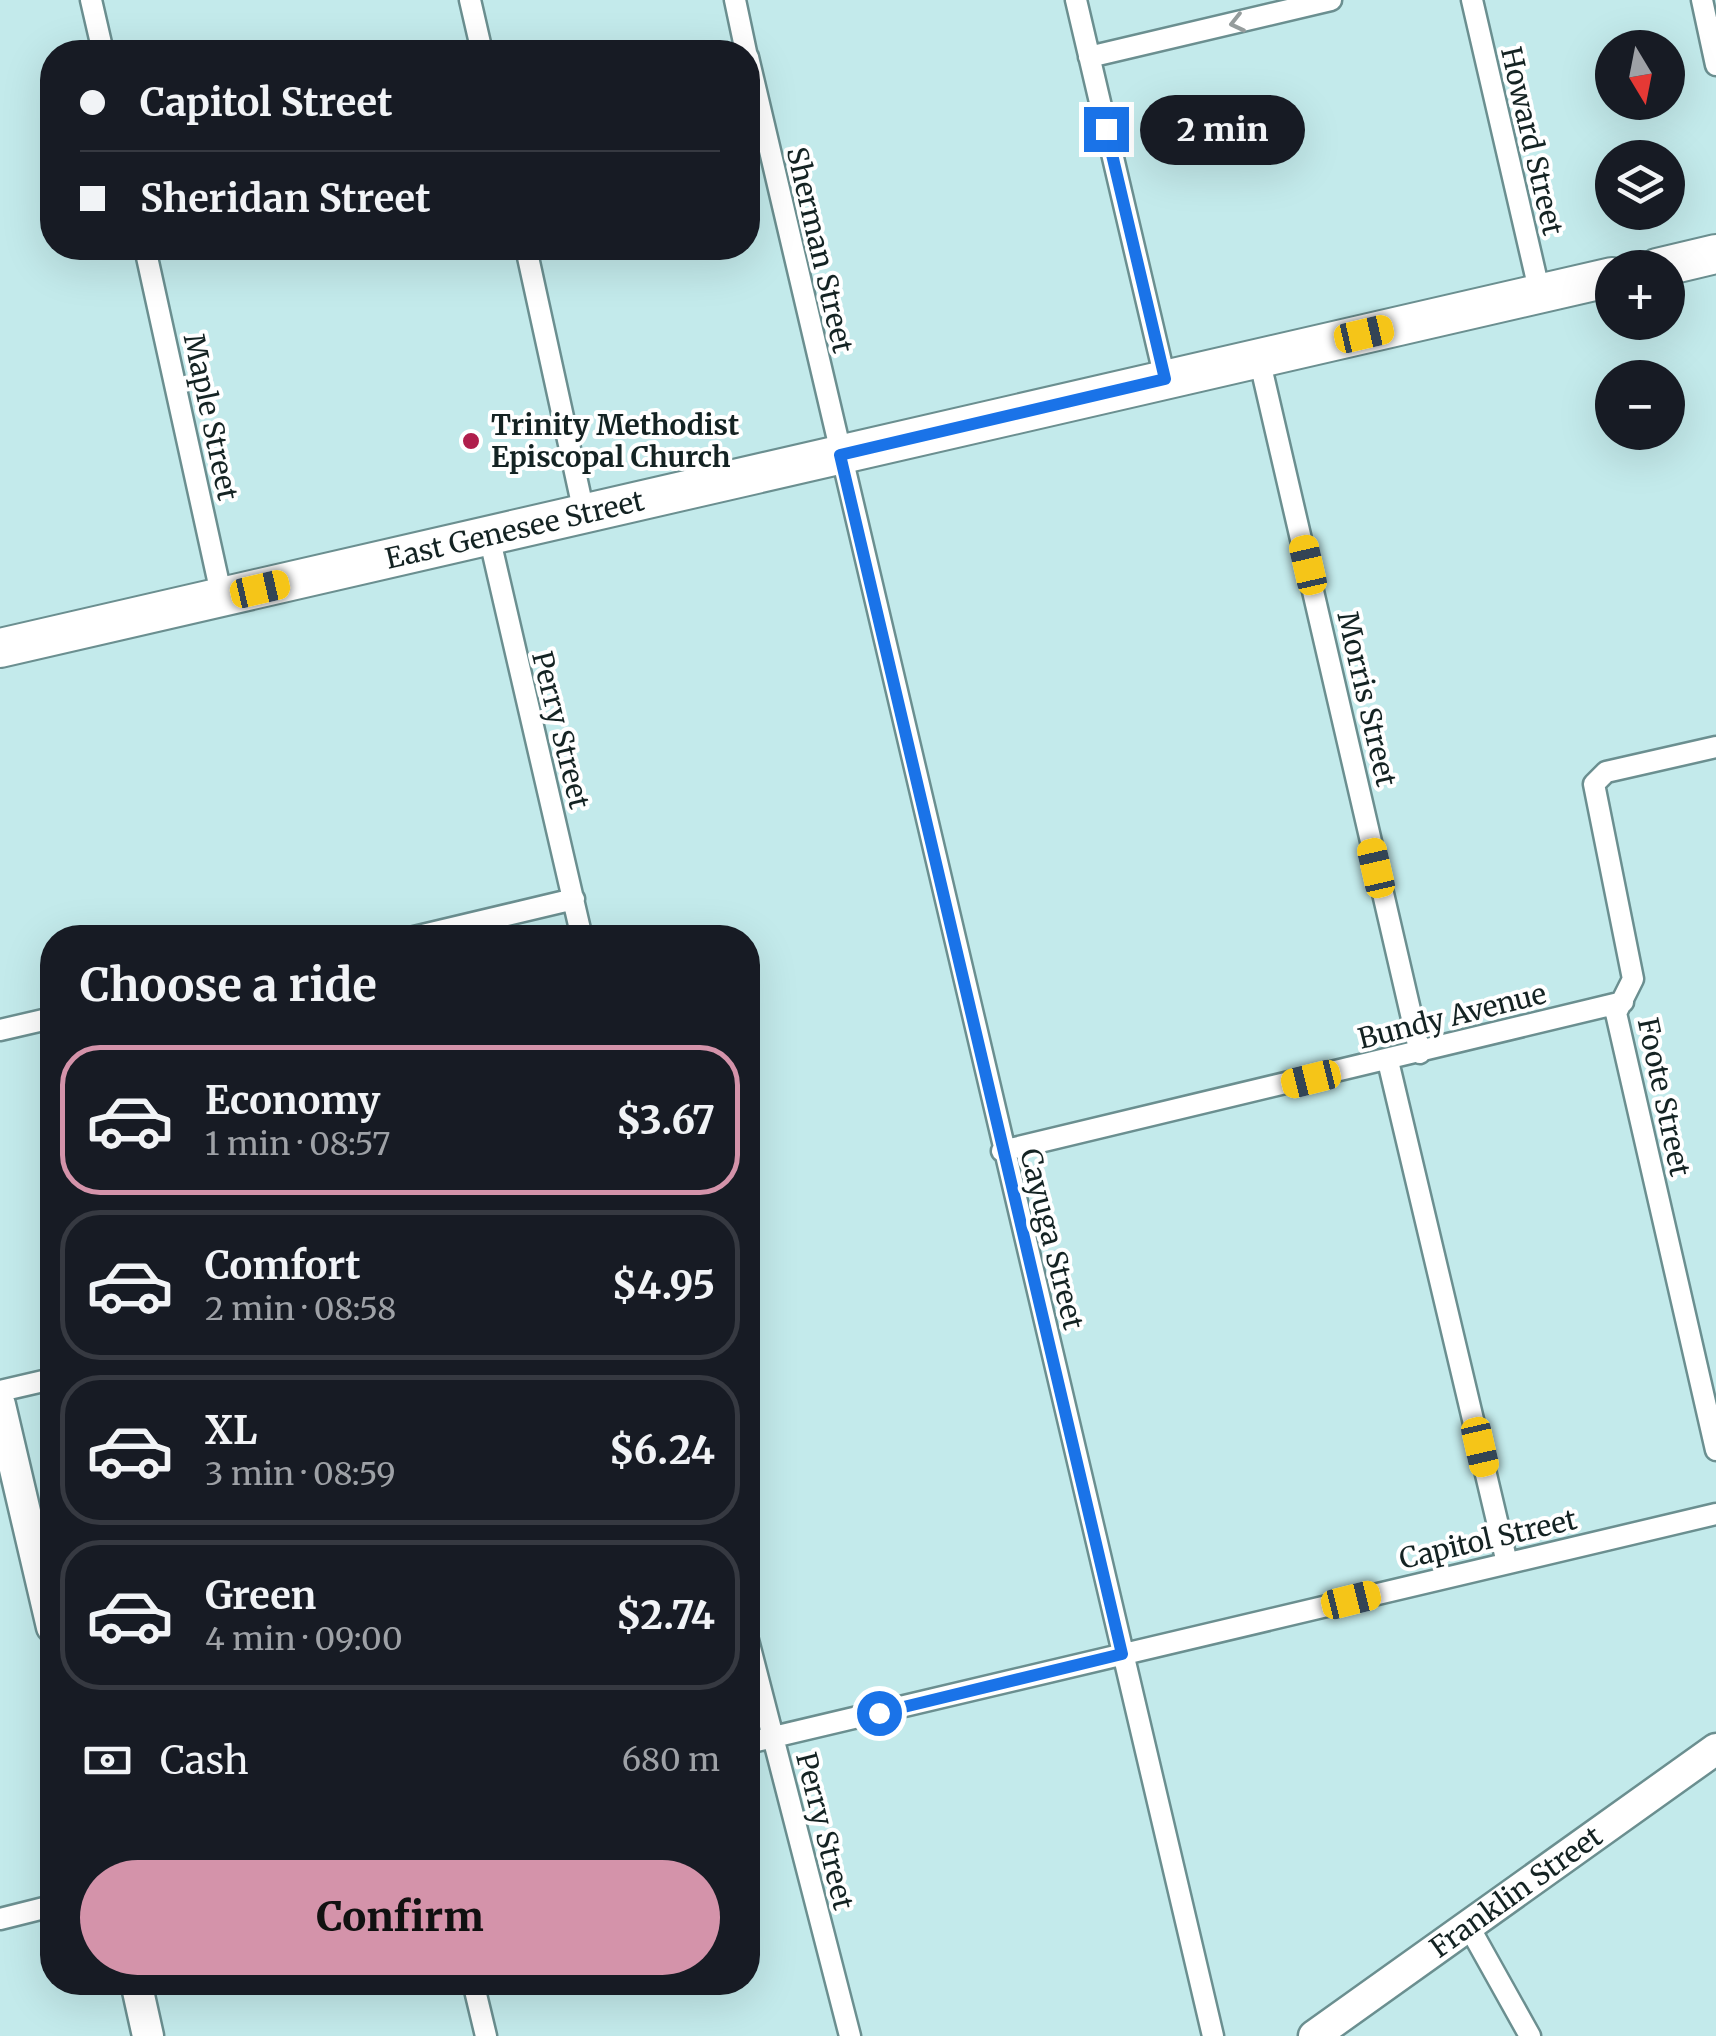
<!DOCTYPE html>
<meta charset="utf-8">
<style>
body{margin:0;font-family:Merriweather,serif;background:#20242c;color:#f1f3f6;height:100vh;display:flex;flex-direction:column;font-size:38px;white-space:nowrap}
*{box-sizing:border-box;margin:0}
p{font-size:32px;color:#9ea1a6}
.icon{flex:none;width:55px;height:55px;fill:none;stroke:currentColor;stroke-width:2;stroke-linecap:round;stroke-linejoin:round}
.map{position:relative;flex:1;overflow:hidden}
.sheet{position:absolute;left:40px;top:925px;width:720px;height:1070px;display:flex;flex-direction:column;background:#171b24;border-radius:40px;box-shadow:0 10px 40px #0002}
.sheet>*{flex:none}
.banner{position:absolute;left:40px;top:40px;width:720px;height:220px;border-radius:40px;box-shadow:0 10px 40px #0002;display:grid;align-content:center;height:220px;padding:0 40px;background:#171b24}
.needle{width:65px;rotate:170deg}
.fabs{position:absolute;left:1595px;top:30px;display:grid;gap:20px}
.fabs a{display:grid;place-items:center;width:90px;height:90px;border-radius:50%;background:#171b24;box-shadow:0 10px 40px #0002;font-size:50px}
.end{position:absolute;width:45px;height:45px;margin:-22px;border:12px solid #1a73e8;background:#fff;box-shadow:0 0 0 5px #fff}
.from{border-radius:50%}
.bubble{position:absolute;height:70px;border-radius:35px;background:#171b24;box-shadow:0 10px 40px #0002;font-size:32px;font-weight:800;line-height:70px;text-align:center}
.car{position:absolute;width:30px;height:60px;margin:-30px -15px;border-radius:12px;box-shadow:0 0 8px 2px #0007;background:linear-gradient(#f5c518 24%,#345 0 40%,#f5c518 0 76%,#345 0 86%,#f5c518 0)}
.banner b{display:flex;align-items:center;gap:35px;height:95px;font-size:38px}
.banner b+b{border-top:2px solid #363941}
.banner i{width:25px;height:25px;background:#f1f3f6}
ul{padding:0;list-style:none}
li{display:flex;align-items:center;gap:30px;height:150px;margin:0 20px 15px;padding:0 20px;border:5px solid #363941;border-radius:40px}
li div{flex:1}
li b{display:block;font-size:38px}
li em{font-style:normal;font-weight:800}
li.selected{border-color:#d493aa}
li>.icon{width:90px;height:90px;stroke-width:1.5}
h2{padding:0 40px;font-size:45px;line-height:120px}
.pay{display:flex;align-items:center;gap:25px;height:110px;padding:0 40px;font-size:38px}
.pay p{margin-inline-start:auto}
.button{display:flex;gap:20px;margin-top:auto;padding:20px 40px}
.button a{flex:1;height:115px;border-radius:60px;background:#d493aa;color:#111;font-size:40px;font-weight:800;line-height:115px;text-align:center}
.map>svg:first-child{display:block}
</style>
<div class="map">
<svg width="1716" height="2036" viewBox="0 0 1716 2036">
<rect width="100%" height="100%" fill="#c3eaeb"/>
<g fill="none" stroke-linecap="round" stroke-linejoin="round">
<g stroke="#6b8f90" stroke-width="25">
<path id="street" d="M 91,0 L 103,52
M 470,0 L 482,52
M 735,0 L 746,52
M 1076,0 L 1165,379
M 1472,0 L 1540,294
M 1702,0 L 1716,65
M 748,57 L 1213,2036
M 1089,57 L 1331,0
M 145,248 L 222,598
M 526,248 L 584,513
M 1259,358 L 1420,1053
M 489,536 L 582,938
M 1716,747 L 1606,772 L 1594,784 L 1633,979 L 1616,1013 L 1716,1450
M 410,938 L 574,899
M 0,1030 L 52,1018
M 1388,1061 L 1507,1563
M 1002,1151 L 1623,1002
M 0,1391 L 52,1379
M 748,1640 L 850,2036
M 748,1743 L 1716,1514
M 0,1919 L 52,1906
M 1468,1925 L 1530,2036
M 473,1982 L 486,2036"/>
</g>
<g stroke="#6b8f90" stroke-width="35">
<g id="secondary">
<path d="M 0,1405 L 52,1627"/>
<path d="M 136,1982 L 148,2036"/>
<path id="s1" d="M 1314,2036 L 1716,1749"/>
</g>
</g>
<g stroke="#6b8f90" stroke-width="42">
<g id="highway">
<path d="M 1657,268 L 1716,254"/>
<path id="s2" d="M 0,648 L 1612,277"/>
</g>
</g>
<use href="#street" stroke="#fff" stroke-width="20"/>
<use href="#secondary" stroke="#fff" stroke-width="30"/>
<use href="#highway" stroke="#fff" stroke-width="38"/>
</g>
<defs><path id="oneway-chevron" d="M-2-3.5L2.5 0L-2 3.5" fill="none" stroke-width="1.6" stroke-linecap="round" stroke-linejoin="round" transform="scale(2.5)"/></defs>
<use stroke="#959c9c" href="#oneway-chevron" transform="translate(1237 23) rotate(167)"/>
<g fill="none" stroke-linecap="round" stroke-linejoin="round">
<path stroke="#1a73e8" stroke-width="12" d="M 879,1713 L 1122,1654 L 840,455 L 1165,379 L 1106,129"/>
</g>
<circle fill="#b01e4c" stroke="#fff" stroke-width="4" cx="471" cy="441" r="10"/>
<g text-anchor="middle" stroke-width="8" stroke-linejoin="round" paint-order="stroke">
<g font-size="28" fill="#142323" stroke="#fff">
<text transform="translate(1532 141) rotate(77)" y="10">Howard Street</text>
<text transform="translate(820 250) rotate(77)" y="10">Sherman Street</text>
<text transform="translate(211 417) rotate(78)" y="10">Maple Street</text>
<text dy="10" stroke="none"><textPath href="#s2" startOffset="528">East Genesee Street</textPath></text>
<text transform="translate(1367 699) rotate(77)" y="10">Morris Street</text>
<text transform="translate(561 730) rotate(76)" y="10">Perry Street</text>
<text transform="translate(1452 1016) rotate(-14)" y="10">Bundy Avenue</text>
<text transform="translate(1664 1097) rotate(78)" y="10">Foote Street</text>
<text transform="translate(1052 1239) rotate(76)" y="10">Cayuga Street</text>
<text transform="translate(1488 1539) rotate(-13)" y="10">Capitol Street</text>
<text transform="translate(825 1831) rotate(76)" y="10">Perry Street</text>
<text dy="10" stroke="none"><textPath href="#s1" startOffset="248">Franklin Street</textPath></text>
</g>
<g font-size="28" font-weight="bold" fill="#142323" stroke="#fff" text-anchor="start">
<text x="491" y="435">Trinity Methodist<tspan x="491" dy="32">Episcopal Church</tspan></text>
</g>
</g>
</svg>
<div class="fabs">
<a><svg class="needle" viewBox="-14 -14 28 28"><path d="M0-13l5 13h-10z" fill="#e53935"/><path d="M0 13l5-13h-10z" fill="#9ea1a6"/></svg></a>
<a><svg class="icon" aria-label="layers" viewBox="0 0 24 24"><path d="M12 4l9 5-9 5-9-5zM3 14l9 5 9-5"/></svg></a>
<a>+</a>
<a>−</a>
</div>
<i class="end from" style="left:879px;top:1713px"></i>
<i class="end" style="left:1106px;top:129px"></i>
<div class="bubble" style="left:1140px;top:95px;width:165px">2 min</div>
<i class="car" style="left:1364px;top:334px;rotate:77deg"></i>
<i class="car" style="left:1308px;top:565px;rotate:347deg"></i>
<i class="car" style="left:260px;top:589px;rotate:77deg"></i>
<i class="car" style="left:1376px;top:868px;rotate:347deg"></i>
<i class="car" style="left:1311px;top:1079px;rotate:256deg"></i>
<i class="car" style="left:1480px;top:1447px;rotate:167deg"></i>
<i class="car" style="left:1351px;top:1600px;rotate:76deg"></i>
<div class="banner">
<b><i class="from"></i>Capitol Street</b>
<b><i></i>Sheridan Street</b>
</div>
<section class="sheet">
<h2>Choose a ride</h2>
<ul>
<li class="selected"><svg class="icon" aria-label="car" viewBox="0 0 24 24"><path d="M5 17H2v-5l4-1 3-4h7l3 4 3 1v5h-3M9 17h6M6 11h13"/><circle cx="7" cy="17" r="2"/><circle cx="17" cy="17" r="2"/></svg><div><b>Economy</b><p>1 min · 08:57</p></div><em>$3.67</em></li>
<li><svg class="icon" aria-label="car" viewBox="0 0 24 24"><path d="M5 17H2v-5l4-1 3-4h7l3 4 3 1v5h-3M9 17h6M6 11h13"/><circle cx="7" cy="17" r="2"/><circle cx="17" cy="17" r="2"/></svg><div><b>Comfort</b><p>2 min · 08:58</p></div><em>$4.95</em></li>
<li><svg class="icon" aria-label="car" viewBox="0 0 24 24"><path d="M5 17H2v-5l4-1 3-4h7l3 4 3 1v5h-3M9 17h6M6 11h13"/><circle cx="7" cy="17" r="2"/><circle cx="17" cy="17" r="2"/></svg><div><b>XL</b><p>3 min · 08:59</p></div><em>$6.24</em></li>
<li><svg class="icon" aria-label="car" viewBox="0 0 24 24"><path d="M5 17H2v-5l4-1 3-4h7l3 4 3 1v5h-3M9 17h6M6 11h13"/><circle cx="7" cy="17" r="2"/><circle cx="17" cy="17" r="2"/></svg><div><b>Green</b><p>4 min · 09:00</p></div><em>$2.74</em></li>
</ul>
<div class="pay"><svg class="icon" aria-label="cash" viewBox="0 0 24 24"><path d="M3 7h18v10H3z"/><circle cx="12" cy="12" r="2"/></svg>Cash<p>680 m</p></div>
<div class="button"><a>Confirm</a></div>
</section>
</div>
